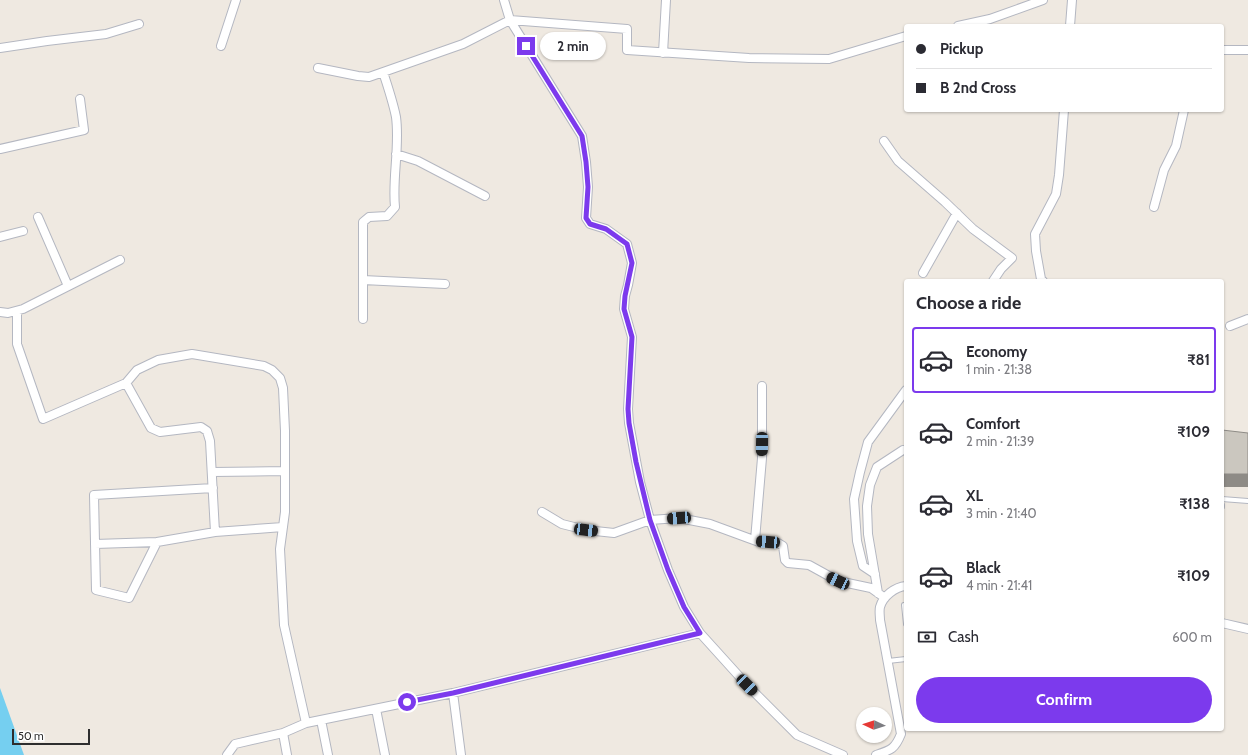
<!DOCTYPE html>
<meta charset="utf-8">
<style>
body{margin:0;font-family:Cabin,sans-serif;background:#f2f2f3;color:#2b2b33;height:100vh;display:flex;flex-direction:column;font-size:15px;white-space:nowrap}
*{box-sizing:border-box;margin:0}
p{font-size:13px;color:#7c7c81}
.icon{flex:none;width:22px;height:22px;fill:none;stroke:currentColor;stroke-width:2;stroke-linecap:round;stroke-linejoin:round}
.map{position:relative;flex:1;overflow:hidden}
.side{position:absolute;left:904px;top:279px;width:320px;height:452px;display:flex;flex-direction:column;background:#fff;border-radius:4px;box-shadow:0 1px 3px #0004}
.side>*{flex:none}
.hud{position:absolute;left:904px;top:24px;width:320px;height:88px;border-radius:4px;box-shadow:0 1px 3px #0004;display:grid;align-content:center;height:88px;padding:0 12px;background:#fff}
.needle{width:26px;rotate:274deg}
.tools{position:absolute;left:856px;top:707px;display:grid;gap:8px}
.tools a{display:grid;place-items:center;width:36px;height:36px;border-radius:50%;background:#fff;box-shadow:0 1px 3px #0004;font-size:20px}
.scale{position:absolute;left:12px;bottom:10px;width:78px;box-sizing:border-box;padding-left:4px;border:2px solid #2e2e2e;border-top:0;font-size:11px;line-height:14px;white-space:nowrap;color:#2e2e2e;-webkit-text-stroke:3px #fff;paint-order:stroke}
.end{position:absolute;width:18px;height:18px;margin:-9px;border:5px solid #7c3aed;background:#fff;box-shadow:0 0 0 2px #fff}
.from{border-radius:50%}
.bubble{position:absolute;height:28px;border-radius:14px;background:#fff;box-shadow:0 1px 3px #0004;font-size:13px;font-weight:700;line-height:28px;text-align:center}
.car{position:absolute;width:12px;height:24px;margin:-12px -6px;border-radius:5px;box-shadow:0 0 3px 1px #0007;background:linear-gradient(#222 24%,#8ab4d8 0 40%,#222 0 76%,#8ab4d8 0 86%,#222 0)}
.hud b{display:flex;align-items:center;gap:14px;height:38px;font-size:15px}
.hud b+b{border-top:1px solid #e1e1e2}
.hud i{width:10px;height:10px;background:#2b2b33}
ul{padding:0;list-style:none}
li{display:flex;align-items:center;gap:12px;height:66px;margin:0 8px 6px;padding:0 4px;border:2px solid transparent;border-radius:4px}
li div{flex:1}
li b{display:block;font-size:15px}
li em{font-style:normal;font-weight:700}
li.on{border-color:#7c3aed}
li>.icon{width:36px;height:36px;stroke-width:1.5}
h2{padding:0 12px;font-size:18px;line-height:48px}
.pay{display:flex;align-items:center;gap:10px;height:44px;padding:0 12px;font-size:15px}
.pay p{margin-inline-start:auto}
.cta{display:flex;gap:8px;margin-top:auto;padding:8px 12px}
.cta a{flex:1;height:46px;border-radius:24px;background:#7c3aed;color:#fff;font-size:16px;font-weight:700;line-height:46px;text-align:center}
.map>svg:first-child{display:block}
</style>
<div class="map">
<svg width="1248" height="755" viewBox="0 0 1248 755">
<rect width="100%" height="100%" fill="#efe9e1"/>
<path fill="#75cff0" d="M 0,688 L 24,755 L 0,755 Z"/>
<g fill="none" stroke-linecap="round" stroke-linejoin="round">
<g stroke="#b4b7c1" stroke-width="6">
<path id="service" d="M 1222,499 L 1248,501
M 1222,505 L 1222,507
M 904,605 L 906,624
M 888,661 L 906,659"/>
</g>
<g stroke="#b4b7c1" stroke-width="10">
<path id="minor" d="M 504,0 L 510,20 L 582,136 L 586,162 L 588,187 L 586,218 L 590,224 L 606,229 L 627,244 L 632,263 L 628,285 L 625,296 L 624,309 L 632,337 L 628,409 L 629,423 L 640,482 L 650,520 L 668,570 L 684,607 L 700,633 L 747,685 L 797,735 L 843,755
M 958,26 L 990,19 L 1043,0
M 1070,26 L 1072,0
M 221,46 L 236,0
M 0,48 L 47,41 L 106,34 L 139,24
M 1222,50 L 1248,50
M 663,53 L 666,0
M 318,68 L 358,76 L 369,77 L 463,44 L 510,20 L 627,29 L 627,50 L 749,58 L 829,59 L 906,36
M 884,141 L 898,161 L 945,202 L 973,229 L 1012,258 L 1001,269 L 993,281
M 0,149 L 84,130 L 80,99
M 396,154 L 418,161 L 485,196
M 1154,207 L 1164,170 L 1176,146 L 1184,110
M 38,217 L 68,286
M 0,237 L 23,231
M 923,273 L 957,213
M 363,280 L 445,284
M 1043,281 L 1041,279 L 1036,251 L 1035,234 L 1056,194 L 1059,175 L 1064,110
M 17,311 L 17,344 L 43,419 L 126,383 L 137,370 L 158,360 L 192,354 L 264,366 L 272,370 L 280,378 L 283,388 L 285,431 L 285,512 L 280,549 L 284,625 L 306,723
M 0,312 L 8,313 L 23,309 L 120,260
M 363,319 L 363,222 L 369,217 L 387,216 L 395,207 C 392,178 400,147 396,117 C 393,102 388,87 383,72
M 1230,326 L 1248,319
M 126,383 L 151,428 L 160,432 L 201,427 L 207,431 L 210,441 L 215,532
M 212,472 L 285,471
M 213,488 L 94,495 L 96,590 L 129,598 L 157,542 L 215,532 L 283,527
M 542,512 L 562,524 L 586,530 L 614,533 L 650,520 L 679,518 L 710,524 L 759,542 L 778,543 L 783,546 L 785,560 L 788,563 L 809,565 L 838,581 L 871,588 L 885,598
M 755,540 L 762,458 L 762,386
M 95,544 L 157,542
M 875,574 L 863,566 L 857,541 L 854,499 L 860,472 L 868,442 L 906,390
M 878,593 L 868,534 L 867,506 L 870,485 L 877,467 L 903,450
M 1222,623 L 1248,629
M 453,693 L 461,755
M 376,709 L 385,755
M 321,720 L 328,755
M 283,733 L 287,755
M 227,755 L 235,744 L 283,733 L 306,723 L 453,693 L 700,633
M 876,755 C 891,750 895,749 901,734 L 880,620 C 880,616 879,611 880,607 C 883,596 895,587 906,586"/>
</g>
<use href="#service" stroke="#fff" stroke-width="4"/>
<use href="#minor" stroke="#fff" stroke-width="8"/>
</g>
<path fill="#8e8b86" d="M 1222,474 L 1248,474 L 1248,487 L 1222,487 Z"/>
<path fill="#cbc7bf" stroke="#8e8b86" d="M 1222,430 L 1248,433 L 1248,474 L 1222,474 Z"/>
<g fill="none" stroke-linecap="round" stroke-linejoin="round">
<path stroke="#7c3aed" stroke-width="5" d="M 407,702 L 453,693 L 700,633 L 684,607 L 668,570 L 650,520 L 636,462 L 629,423 L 628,409 L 632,337 L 624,309 L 625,296 L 632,263 L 627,244 L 606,229 L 590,224 L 586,218 L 588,187 L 586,162 L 582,136 L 526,46"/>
</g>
</svg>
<div class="tools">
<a><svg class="needle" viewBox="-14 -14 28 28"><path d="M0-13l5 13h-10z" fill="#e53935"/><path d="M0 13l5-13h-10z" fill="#7c7c81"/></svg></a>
</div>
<div class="scale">50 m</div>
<i class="end from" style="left:407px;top:702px"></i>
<i class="end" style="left:526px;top:46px"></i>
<div class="bubble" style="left:540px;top:32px;width:66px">2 min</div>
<i class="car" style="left:762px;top:444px;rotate:181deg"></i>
<i class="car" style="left:679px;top:518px;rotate:266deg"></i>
<i class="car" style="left:586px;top:530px;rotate:97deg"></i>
<i class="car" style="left:768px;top:542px;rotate:274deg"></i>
<i class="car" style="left:838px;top:581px;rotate:295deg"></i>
<i class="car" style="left:747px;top:685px;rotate:135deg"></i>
<div class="hud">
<b><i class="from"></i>Pickup</b>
<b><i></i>B 2nd Cross</b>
</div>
<section class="side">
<h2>Choose a ride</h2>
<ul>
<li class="on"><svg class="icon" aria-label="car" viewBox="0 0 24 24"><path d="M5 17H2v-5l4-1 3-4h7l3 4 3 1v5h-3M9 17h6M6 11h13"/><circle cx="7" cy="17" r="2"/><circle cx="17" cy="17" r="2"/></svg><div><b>Economy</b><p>1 min · 21:38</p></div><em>₹81</em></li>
<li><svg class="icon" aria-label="car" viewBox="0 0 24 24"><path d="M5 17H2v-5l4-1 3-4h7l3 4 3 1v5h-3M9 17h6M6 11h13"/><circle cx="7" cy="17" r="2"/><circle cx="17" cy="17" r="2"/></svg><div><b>Comfort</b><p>2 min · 21:39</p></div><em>₹109</em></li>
<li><svg class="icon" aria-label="car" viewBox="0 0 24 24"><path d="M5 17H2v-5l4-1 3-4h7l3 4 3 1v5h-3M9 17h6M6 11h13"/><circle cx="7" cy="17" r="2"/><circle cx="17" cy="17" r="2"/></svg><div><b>XL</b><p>3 min · 21:40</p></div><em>₹138</em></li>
<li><svg class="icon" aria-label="car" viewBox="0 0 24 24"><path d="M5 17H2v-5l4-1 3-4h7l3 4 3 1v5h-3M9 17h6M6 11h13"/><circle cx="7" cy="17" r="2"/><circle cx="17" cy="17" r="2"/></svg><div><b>Black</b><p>4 min · 21:41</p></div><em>₹109</em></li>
</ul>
<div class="pay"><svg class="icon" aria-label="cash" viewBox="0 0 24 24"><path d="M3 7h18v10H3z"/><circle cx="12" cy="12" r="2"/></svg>Cash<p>600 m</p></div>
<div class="cta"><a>Confirm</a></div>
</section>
</div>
